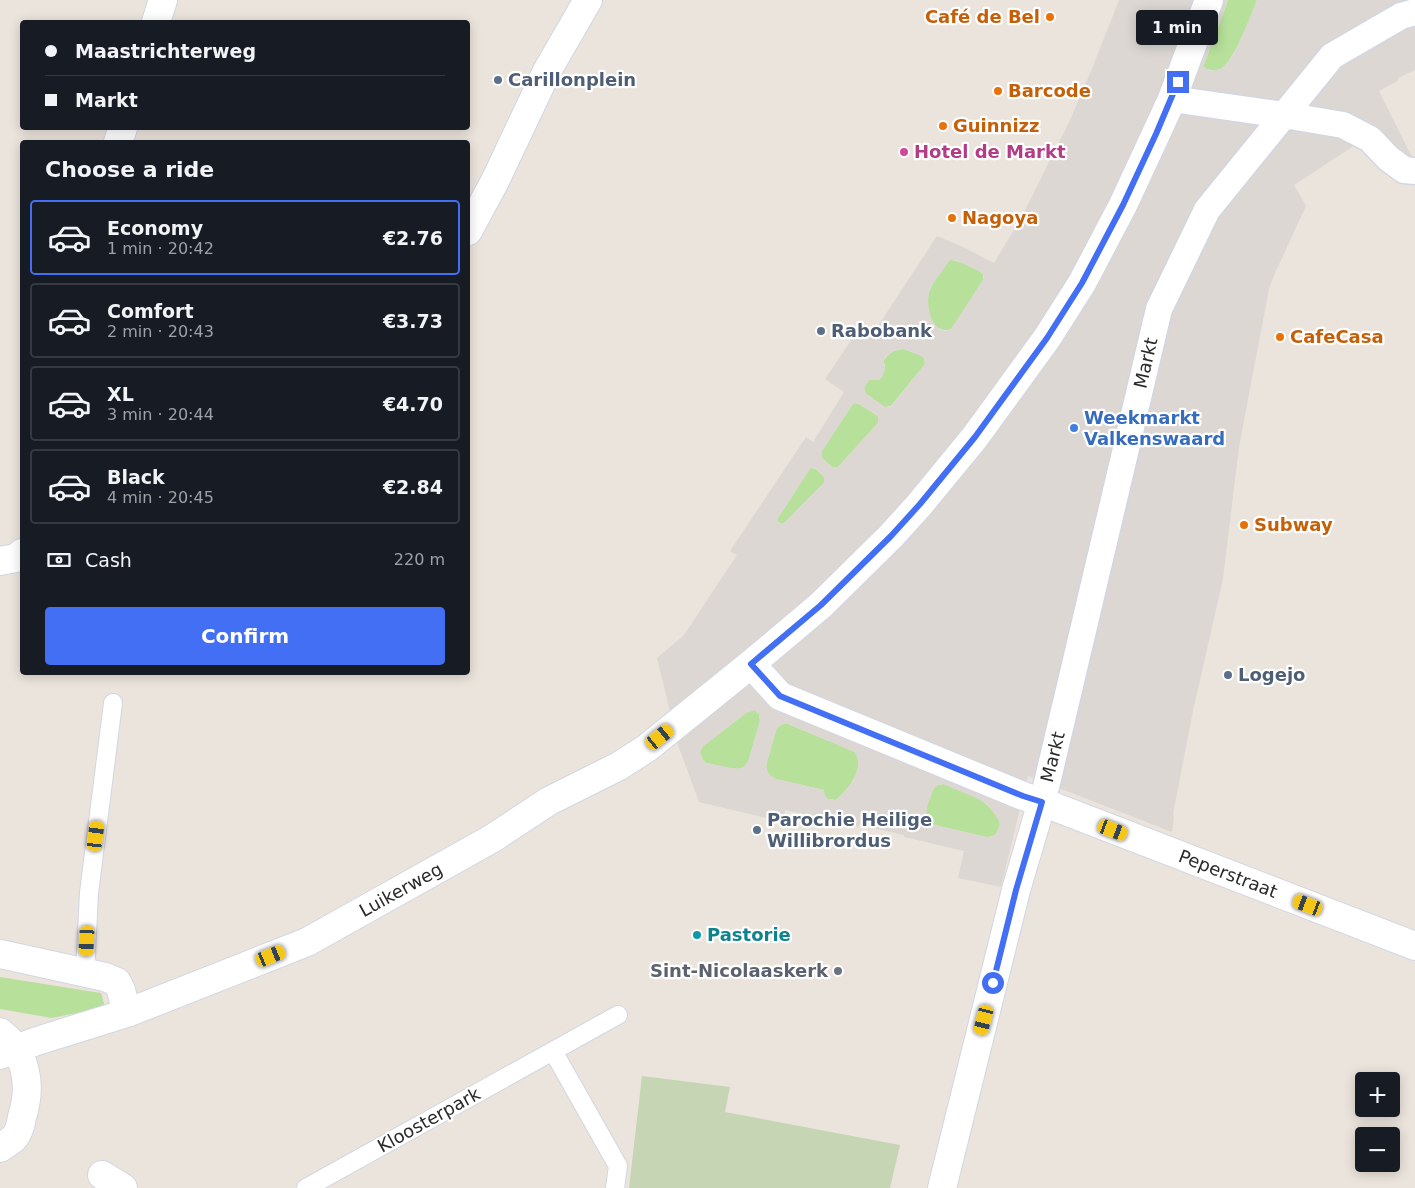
<!DOCTYPE html>
<meta charset="utf-8">
<style>
body{margin:0;font-family:"DejaVu Sans",sans-serif;background:#20242c;color:#f1f3f6;height:100vh;display:flex;flex-direction:column;font-size:19px;white-space:nowrap}
*{box-sizing:border-box;margin:0}
p{font-size:16px;color:#9ea1a6}
.icon{flex:none;width:28px;height:28px;fill:none;stroke:currentColor;stroke-width:2;stroke-linecap:round;stroke-linejoin:round}
.map{position:relative;flex:1;overflow:hidden}
.panel{position:absolute;left:20px;top:140px;width:450px;height:535px;display:flex;flex-direction:column;background:#171b24;border-radius:5px;box-shadow:0 2px 12px #0003}
.panel>*{flex:none}
.guide{position:absolute;left:20px;top:20px;width:450px;height:110px;border-radius:5px;box-shadow:0 2px 12px #0003;display:grid;align-content:center;height:110px;padding:0 25px;background:#171b24}
.controls{position:absolute;left:1355px;top:1072px;display:grid;gap:10px}
.controls a{display:grid;place-items:center;width:45px;height:45px;border-radius:5px;background:#171b24;box-shadow:0 2px 12px #0003;font-size:25px}
.end{position:absolute;width:22px;height:22px;margin:-11px;border:6px solid #426ff3;background:#fff;box-shadow:0 0 0 2px #fff}
.from{border-radius:50%}
.bubble{position:absolute;height:35px;border-radius:5px;background:#171b24;box-shadow:0 2px 12px #0003;font-size:16px;font-weight:600;line-height:35px;text-align:center}
.car{position:absolute;width:15px;height:30px;margin:-15px -8px;border-radius:6px;box-shadow:0 0 4px 1px #0007;background:linear-gradient(#f5c518 24%,#345 0 40%,#f5c518 0 76%,#345 0 86%,#f5c518 0)}
.guide b{display:flex;align-items:center;gap:18px;height:48px;font-size:19px}
.guide b+b{border-top:1px solid #363941}
.guide i{width:12px;height:12px;background:#f1f3f6}
ul{padding:0;list-style:none}
li{display:flex;align-items:center;gap:15px;height:75px;margin:0 10px 8px;padding:0 15px;border:2px solid #363941;border-radius:5px}
li div{flex:1}
li b{display:block;font-size:19px}
li em{font-style:normal;font-weight:600}
li.on{border-color:#426ff3}
li>.icon{width:45px;height:45px;stroke-width:1.5}
h2{padding:0 25px;font-size:22px;line-height:60px}
.pay{display:flex;align-items:center;gap:12px;height:55px;padding:0 25px;font-size:19px}
.pay p{margin-inline-start:auto}
.action{display:flex;gap:10px;margin-top:auto;padding:10px 25px}
.action a{flex:1;height:58px;border-radius:5px;background:#426ff3;color:#fff;font-size:20px;font-weight:600;line-height:58px;text-align:center}
.map>svg:first-child{display:block}
</style>
<div class="map">
<svg width="1415" height="1188" viewBox="0 0 1415 1188">
<rect width="100%" height="100%" fill="#ebe4dc"/>
<path fill="#b7e09b" d="M 1228,0 L 1257,0 C 1252,14 1234,60 1222,68 C 1216,73 1209,70 1203,67 Z
M 950,260 C 957,260 975,268 981,272 C 984,275 983,276 983,280 L 952,329 C 932,336 925,307 929,293 C 931,284 944,266 950,260 Z
M 904,349 L 922,356 L 924,358 L 925,364 L 891,406 L 885,407 L 866,394 L 864,388 L 869,380 L 878,380 L 882,377 L 885,365 L 883,362 C 888,353 894,350 904,349 Z
M 855,403 L 859,404 L 878,416 L 878,423 L 838,467 L 832,467 L 822,458 L 822,451 L 852,405 Z
M 811,468 L 816,469 L 824,477 L 824,483 L 785,522 L 782,524 L 778,522 L 778,518 L 809,470 Z
M 754,710 L 759,714 L 760,721 L 748,762 C 746,764 745,767 742,768 C 735,771 714,764 706,763 L 701,758 L 700,752 L 702,747 L 746,713 Z
M 783,724 L 788,724 L 855,752 C 866,768 848,790 836,800 L 827,799 L 824,794 L 824,790 L 776,779 L 769,775 L 766,767 L 767,762 L 776,730 L 778,727 Z
M 944,784 C 962,792 984,797 995,814 C 999,819 1001,823 999,829 C 997,835 992,837 986,837 L 935,825 C 932,823 928,821 926,817 C 925,811 931,790 936,786 C 939,784 940,785 944,784 Z
M 0,977 L 101,993 L 105,1007 L 52,1018 L 0,1009 Z"/>
<path fill="#c6d5b4" d="M 642,1076 L 730,1087 L 725,1112 L 900,1145 L 890,1188 L 629,1188 Z"/>
<path fill="#dcd7d3" fill-rule="evenodd" d="M 1119,0 L 1228,0 L 1203,67 L 1212,71 L 1223,68 L 1233,55 L 1247,25 L 1257,0 L 1415,0 L 1415,70 L 1398,78 L 1398,81 L 1379,91 L 1413,159 L 1415,158 L 1415,185 L 1408,183 L 1360,142 L 1294,185 L 1306,206 L 1275,273 L 1269,289 L 1239,447 L 1223,579 L 1193,711 L 1173,814 L 1174,817 L 1172,832 L 1028,776 L 1001,887 L 958,878 L 964,851 L 904,837 L 904,835 L 859,825 L 858,827 L 785,810 L 783,822 L 699,802 L 678,745 L 657,658 L 684,635 L 737,555 L 730,551 L 806,437 L 813,442 L 844,392 L 825,379 L 858,330 L 870,338 L 937,236 L 961,246 L 994,263 L 1021,218 L 1070,120 L 1091,71 ZM 950,260 L 955,260 L 981,272 L 984,276 L 983,280 L 951,329 L 945,331 L 941,330 L 933,323 L 929,313 L 928,299 L 930,288 ZM 904,349 L 922,356 L 925,360 L 925,364 L 891,407 L 885,407 L 866,394 L 864,388 L 869,380 L 879,380 L 882,377 L 885,370 L 883,362 L 886,356 L 896,350 ZM 855,403 L 859,404 L 878,416 L 878,423 L 838,467 L 832,467 L 822,458 L 822,451 L 852,405 ZM 811,468 L 816,469 L 824,477 L 824,483 L 785,522 L 782,524 L 778,522 L 778,518 L 808,472 ZM 754,710 L 759,714 L 760,721 L 748,762 L 745,766 L 742,768 L 736,769 L 706,763 L 703,760 L 700,752 L 702,747 L 746,713 ZM 783,724 L 788,724 L 855,752 L 859,762 L 854,781 L 838,798 L 836,800 L 830,800 L 825,797 L 824,790 L 776,779 L 769,775 L 766,767 L 767,762 L 776,730 L 778,727 ZM 943,784 L 974,797 L 987,804 L 991,809 L 999,821 L 1000,824 L 996,834 L 990,837 L 986,837 L 935,825 L 929,821 L 927,818 L 926,810 L 933,790 L 937,785 Z"/>
<g fill="none" stroke-linecap="round" stroke-linejoin="round">
<g stroke="#d2d6e2" stroke-width="20">
<path id="service" d="M 85,973 L 89,893 L 113,703
M 553,1051 L 618,1166 L 615,1188
M 306,1188 L 618,1015"/>
</g>
<g stroke="#d2d6e2" stroke-width="29">
<path id="pedestrian" d="M 1172,99 L 1284,115 L 1343,125 L 1370,139 L 1388,158 L 1404,170 L 1415,171
M 1042,802 L 1047,783 L 1159,309 L 1207,210 L 1332,56 L 1401,16 L 1415,12"/>
</g>
<g stroke="#d2d6e2" stroke-width="30">
<path id="minor" d="M 156,22 L 163,0
M 118,142 L 123,128
M 468,231 L 495,181 L 547,71 L 588,0
M 0,561 L 16,558 L 22,553
M 751,664 L 780,696 L 1023,796 L 1042,802 L 1415,946
M 0,954 L 105,977 L 117,982 L 121,990 L 127,1013
M 0,1055 L 37,1041 L 127,1013 L 307,942 L 493,838 L 549,801 L 619,766 L 647,748 L 751,664 L 821,605 L 891,536 L 920,504 L 975,437 L 1047,338 L 1082,283 L 1123,205 L 1156,134 L 1172,99 L 1209,0
M 102,1175 L 123,1188
M 942,1188 L 1016,890 L 1042,802"/>
</g>
<g stroke="#d2d6e2" stroke-width="30">
<path id="tertiary" d="M 0,1032 C 27,1053 32,1086 22,1117 C 21,1124 18,1134 13,1139 C 9,1142 4,1145 0,1148"/>
</g>
<use href="#service" stroke="#fff" stroke-width="18"/>
<use href="#pedestrian" stroke="#fff" stroke-width="26"/>
<use href="#minor" stroke="#fff" stroke-width="28"/>
<use href="#tertiary" stroke="#fff" stroke-width="28"/>
</g>
<g fill="none" stroke-linecap="round" stroke-linejoin="round">
<path stroke="#426ff3" stroke-width="6" d="M 993,983 L 1016,890 L 1042,802 L 1023,796 L 780,696 L 751,664 L 821,605 L 891,536 L 920,504 L 975,437 L 1047,338 L 1082,283 L 1123,205 L 1156,134 L 1178,82"/>
</g>
<g fill="#e8710a" stroke="#fff" stroke-width="2">
<circle cx="1050" cy="17" r="5"/>
<circle cx="998" cy="91" r="5"/>
<circle cx="943" cy="126" r="5"/>
<circle cx="952" cy="218" r="5"/>
<circle cx="1280" cy="337" r="5"/>
<circle cx="1244" cy="525" r="5"/>
</g>
<g fill="#5c6f8a" stroke="#fff" stroke-width="2">
<circle cx="498" cy="80" r="5"/>
<circle cx="821" cy="331" r="5"/>
<circle cx="1228" cy="675" r="5"/>
<circle cx="757" cy="830" r="5"/>
</g>
<circle fill="#d1479c" stroke="#fff" stroke-width="2" cx="904" cy="152" r="5"/>
<circle fill="#3f7fe0" stroke="#fff" stroke-width="2" cx="1074" cy="428" r="5"/>
<circle fill="#0f9aa8" stroke="#fff" stroke-width="2" cx="697" cy="935" r="5"/>
<circle fill="#6b7280" stroke="#fff" stroke-width="2" cx="838" cy="971" r="5"/>
<g text-anchor="middle" stroke-width="4.5" stroke-linejoin="round" paint-order="stroke">
<g font-size="18" font-weight="bold" fill="#c56008" stroke="#fff" text-anchor="start">
<text x="1040" y="23" text-anchor="end">Café de Bel</text>
<text x="1008" y="97">Barcode</text>
<text x="953" y="132">Guinnizz</text>
<text x="962" y="224">Nagoya</text>
<text x="1290" y="343">CafeCasa</text>
<text x="1254" y="531">Subway</text>
</g>
<g font-size="18" font-weight="bold" fill="#4e5e75" stroke="#fff" text-anchor="start">
<text x="508" y="86">Carillonplein</text>
<text x="831" y="337">Rabobank</text>
<text x="1238" y="681">Logejo</text>
<text x="767" y="826">Parochie Heilige<tspan x="767" dy="21">Willibrordus</tspan></text>
</g>
<g font-size="18" font-weight="bold" fill="#b23c85" stroke="#fff" text-anchor="start">
<text x="914" y="158">Hotel de Markt</text>
</g>
<g font-size="18" fill="#2a2a2a" stroke="#fff">
<text transform="translate(1146 363) rotate(-77)" y="6">Markt</text>
<text transform="translate(1053 757) rotate(-76)" y="6">Markt</text>
<text transform="translate(1228 874) rotate(21)" y="6">Peperstraat</text>
<text transform="translate(401 890) rotate(-29)" y="6">Luikerweg</text>
<text transform="translate(429 1120) rotate(-29)" y="6">Kloosterpark</text>
</g>
<g font-size="18" font-weight="bold" fill="#366cbe" stroke="#fff" text-anchor="start">
<text x="1084" y="424">Weekmarkt<tspan x="1084" dy="21">Valkenswaard</tspan></text>
</g>
<g font-size="18" font-weight="bold" fill="#0d838f" stroke="#fff" text-anchor="start">
<text x="707" y="941">Pastorie</text>
</g>
<g font-size="18" font-weight="bold" fill="#5b616d" stroke="#fff" text-anchor="end">
<text x="828" y="977">Sint-Nicolaaskerk</text>
</g>
</g>
</svg>
<div class="controls">
<a>+</a>
<a>−</a>
</div>
<i class="end from" style="left:993px;top:983px"></i>
<i class="end" style="left:1178px;top:82px"></i>
<div class="bubble" style="left:1136px;top:10px;width:82px">1 min</div>
<i class="car" style="left:660px;top:737px;rotate:51deg"></i>
<i class="car" style="left:1113px;top:830px;rotate:111deg"></i>
<i class="car" style="left:96px;top:836px;rotate:7deg"></i>
<i class="car" style="left:1308px;top:905px;rotate:291deg"></i>
<i class="car" style="left:87px;top:941px;rotate:183deg"></i>
<i class="car" style="left:271px;top:956px;rotate:68deg"></i>
<i class="car" style="left:984px;top:1020px;rotate:194deg"></i>
<div class="guide">
<b><i class="from"></i>Maastrichterweg</b>
<b><i></i>Markt</b>
</div>
<section class="panel">
<h2>Choose a ride</h2>
<ul>
<li class="on"><svg class="icon" aria-label="car" viewBox="0 0 24 24"><path d="M5 17H2v-5l4-1 3-4h7l3 4 3 1v5h-3M9 17h6M6 11h13"/><circle cx="7" cy="17" r="2"/><circle cx="17" cy="17" r="2"/></svg><div><b>Economy</b><p>1 min · 20:42</p></div><em>€2.76</em></li>
<li><svg class="icon" aria-label="car" viewBox="0 0 24 24"><path d="M5 17H2v-5l4-1 3-4h7l3 4 3 1v5h-3M9 17h6M6 11h13"/><circle cx="7" cy="17" r="2"/><circle cx="17" cy="17" r="2"/></svg><div><b>Comfort</b><p>2 min · 20:43</p></div><em>€3.73</em></li>
<li><svg class="icon" aria-label="car" viewBox="0 0 24 24"><path d="M5 17H2v-5l4-1 3-4h7l3 4 3 1v5h-3M9 17h6M6 11h13"/><circle cx="7" cy="17" r="2"/><circle cx="17" cy="17" r="2"/></svg><div><b>XL</b><p>3 min · 20:44</p></div><em>€4.70</em></li>
<li><svg class="icon" aria-label="car" viewBox="0 0 24 24"><path d="M5 17H2v-5l4-1 3-4h7l3 4 3 1v5h-3M9 17h6M6 11h13"/><circle cx="7" cy="17" r="2"/><circle cx="17" cy="17" r="2"/></svg><div><b>Black</b><p>4 min · 20:45</p></div><em>€2.84</em></li>
</ul>
<div class="pay"><svg class="icon" aria-label="cash" viewBox="0 0 24 24"><path d="M3 7h18v10H3z"/><circle cx="12" cy="12" r="2"/></svg>Cash<p>220 m</p></div>
<div class="action"><a>Confirm</a></div>
</section>
</div>
